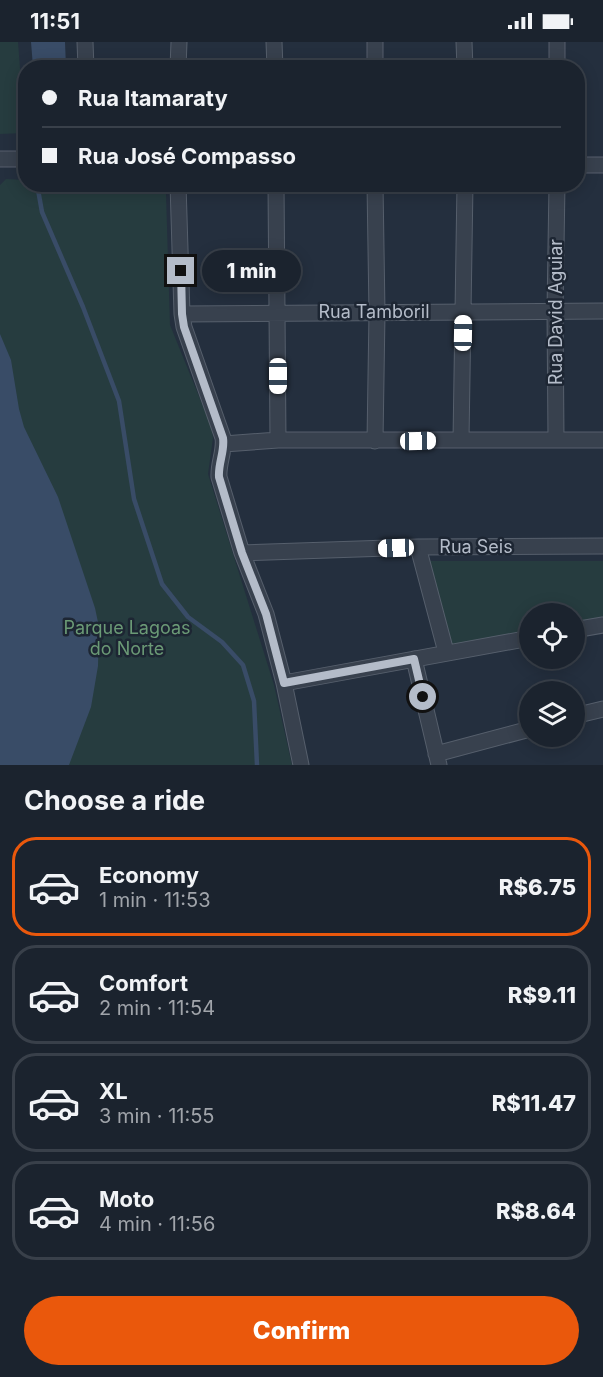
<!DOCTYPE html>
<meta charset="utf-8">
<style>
body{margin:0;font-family:Inter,sans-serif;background:#282f3a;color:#f1f3f6;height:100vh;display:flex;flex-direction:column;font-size:22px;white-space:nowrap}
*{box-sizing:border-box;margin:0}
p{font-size:20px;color:#a0a4aa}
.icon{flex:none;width:33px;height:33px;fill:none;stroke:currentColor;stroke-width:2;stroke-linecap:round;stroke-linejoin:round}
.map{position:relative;height:723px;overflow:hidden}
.side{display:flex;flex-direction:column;background:#1b232e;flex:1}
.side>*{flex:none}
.top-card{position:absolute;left:18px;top:18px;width:567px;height:132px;border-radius:24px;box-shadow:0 3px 15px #0003,0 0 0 2px #39404a;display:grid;align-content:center;height:132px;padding:0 24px;background:#1b232e}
.tools{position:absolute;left:519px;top:561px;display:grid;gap:12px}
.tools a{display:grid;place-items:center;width:66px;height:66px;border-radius:50%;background:#1b232e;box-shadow:0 3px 15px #0003,0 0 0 2px #39404a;font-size:30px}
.end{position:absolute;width:27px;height:27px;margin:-14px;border:8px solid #b4bcc9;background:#111;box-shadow:0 0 0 3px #111}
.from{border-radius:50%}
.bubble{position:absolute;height:42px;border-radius:21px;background:#1b232e;box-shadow:0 3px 15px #0003,0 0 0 2px #39404a;font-size:20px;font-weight:800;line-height:42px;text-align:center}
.car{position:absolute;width:18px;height:36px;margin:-18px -9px;border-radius:8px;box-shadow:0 0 4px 2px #0007;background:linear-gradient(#fff 24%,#345 0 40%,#fff 0 76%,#345 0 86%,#fff 0)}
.top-card b{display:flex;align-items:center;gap:21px;height:57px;font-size:22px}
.top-card b+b{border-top:2px solid #39404a}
.top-card i{width:15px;height:15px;background:#f1f3f6}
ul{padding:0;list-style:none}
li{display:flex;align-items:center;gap:18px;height:99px;margin:0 12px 9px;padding:0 12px;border:3px solid #39404a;border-radius:24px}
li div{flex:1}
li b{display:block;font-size:22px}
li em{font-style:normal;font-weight:800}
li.current{border-color:#ea580c}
li>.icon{width:54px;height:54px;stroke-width:1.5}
h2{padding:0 24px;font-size:27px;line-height:72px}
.button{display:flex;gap:12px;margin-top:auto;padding:12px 24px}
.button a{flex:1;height:69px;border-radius:36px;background:#ea580c;color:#fff;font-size:24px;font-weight:800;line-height:69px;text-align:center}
.status{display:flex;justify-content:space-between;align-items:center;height:42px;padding:0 30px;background:#1b232e;direction:ltr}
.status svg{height:16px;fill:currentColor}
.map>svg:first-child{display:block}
</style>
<div class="status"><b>11:51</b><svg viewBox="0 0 49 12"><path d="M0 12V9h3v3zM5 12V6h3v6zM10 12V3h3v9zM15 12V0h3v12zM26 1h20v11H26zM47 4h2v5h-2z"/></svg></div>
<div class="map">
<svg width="603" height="723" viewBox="0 0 603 723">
<rect width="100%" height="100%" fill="#242f3e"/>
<path fill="#263c3f" d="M 0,0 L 18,0 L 25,91 L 0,92 Z
M 6,137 L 25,138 L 26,142 L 114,142 L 164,145 L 166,152 L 170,283 L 211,384 L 213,396 L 208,432 L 274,643 L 292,723 L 0,723 L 0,143 Z
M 428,519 L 603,519 L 603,579 L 575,584 L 574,572 L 530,572 L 529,592 L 449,606 Z"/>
<path fill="#394c67" d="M 31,0 L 65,0 L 66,25 L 33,25 Z
M 0,292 L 11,318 L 19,367 L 24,385 L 58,455 L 95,566 L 99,585 L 98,624 L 91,665 L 69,723 L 0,723 Z"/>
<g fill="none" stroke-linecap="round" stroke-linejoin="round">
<path stroke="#394c67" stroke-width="4.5" d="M 37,142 L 42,170 L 83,265 L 119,359 L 134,457 L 162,542 L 188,575 L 222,600 L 243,623 L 254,659 L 257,723"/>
<g stroke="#565f6c" stroke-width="17">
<path id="minor" d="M 85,0 L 86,26
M 274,0 L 275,26
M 464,0 L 465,26
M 557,0 L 557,26
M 178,26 L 179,0
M 375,26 L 375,0
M 0,117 L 26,117
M 578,123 L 603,123
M 178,142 L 182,272 L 184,285 L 223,396 C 225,409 218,421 219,435 L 242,511 L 266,572 L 284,641 L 301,723
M 276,142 L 278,398
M 182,272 L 603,269
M 461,398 L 465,142
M 556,398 L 555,269 L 557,142
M 375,399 L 377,271 L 375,142
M 224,402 L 278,398 L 603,398
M 418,505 L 446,610
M 242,511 L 418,505 L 603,504
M 574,588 L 603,583
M 414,617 L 439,723
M 284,641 L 530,596
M 574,674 L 603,667
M 436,712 L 530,687"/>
</g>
<use href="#minor" stroke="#38414e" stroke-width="15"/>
</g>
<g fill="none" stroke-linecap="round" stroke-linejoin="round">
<path stroke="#b4bcc9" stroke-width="8" d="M 181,229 L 182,272 L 184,285 L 223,396 C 225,409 218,421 219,435 L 242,511 L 266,572 L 284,641 L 414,617 L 423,655"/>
</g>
<g text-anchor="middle" stroke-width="5" stroke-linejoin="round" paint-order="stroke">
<g font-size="18" fill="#b4bcc9" stroke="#1d2633">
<text x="374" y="276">Rua Tamboril</text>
<text transform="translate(556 270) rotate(-90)" y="6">Rua David Aguiar</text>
<text x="476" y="511">Rua Seis</text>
</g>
<g font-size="18" fill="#6b9a76" stroke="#1d2633">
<text x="127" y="592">Parque Lagoas<tspan x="127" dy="21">do Norte</tspan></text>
</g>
</g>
</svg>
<div class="tools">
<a><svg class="icon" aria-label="locate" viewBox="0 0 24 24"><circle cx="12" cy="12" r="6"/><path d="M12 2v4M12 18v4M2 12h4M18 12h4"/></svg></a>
<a><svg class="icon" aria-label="layers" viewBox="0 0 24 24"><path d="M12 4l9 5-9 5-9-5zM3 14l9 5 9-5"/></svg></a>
</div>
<i class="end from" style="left:423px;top:655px"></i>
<i class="end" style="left:181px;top:229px"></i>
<div class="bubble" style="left:202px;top:208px;width:99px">1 min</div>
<i class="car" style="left:463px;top:291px;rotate:1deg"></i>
<i class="car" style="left:278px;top:334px;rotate:180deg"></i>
<i class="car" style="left:418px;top:399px;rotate:89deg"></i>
<i class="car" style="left:396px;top:506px;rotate:268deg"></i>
<div class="top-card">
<b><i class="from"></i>Rua Itamaraty</b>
<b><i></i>Rua José Compasso</b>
</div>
</div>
<section class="side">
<h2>Choose a ride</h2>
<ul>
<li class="current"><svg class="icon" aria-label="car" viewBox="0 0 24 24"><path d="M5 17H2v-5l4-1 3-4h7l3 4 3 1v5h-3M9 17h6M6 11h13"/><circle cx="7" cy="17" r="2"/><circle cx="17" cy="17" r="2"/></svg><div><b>Economy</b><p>1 min · 11:53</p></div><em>R$6.75</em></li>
<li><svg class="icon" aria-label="car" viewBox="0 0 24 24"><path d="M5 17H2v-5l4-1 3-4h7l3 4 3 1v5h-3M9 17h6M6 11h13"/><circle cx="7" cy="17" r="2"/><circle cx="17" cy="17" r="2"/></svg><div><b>Comfort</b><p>2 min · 11:54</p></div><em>R$9.11</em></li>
<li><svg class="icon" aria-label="car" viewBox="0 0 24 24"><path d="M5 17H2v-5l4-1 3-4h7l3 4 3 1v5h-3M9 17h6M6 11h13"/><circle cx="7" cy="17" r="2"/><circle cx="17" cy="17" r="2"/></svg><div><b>XL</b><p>3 min · 11:55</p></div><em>R$11.47</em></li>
<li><svg class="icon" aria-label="car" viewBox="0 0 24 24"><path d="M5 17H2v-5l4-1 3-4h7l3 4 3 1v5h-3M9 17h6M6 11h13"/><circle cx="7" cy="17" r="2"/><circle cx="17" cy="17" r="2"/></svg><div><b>Moto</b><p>4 min · 11:56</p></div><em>R$8.64</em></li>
</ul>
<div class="button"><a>Confirm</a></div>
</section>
